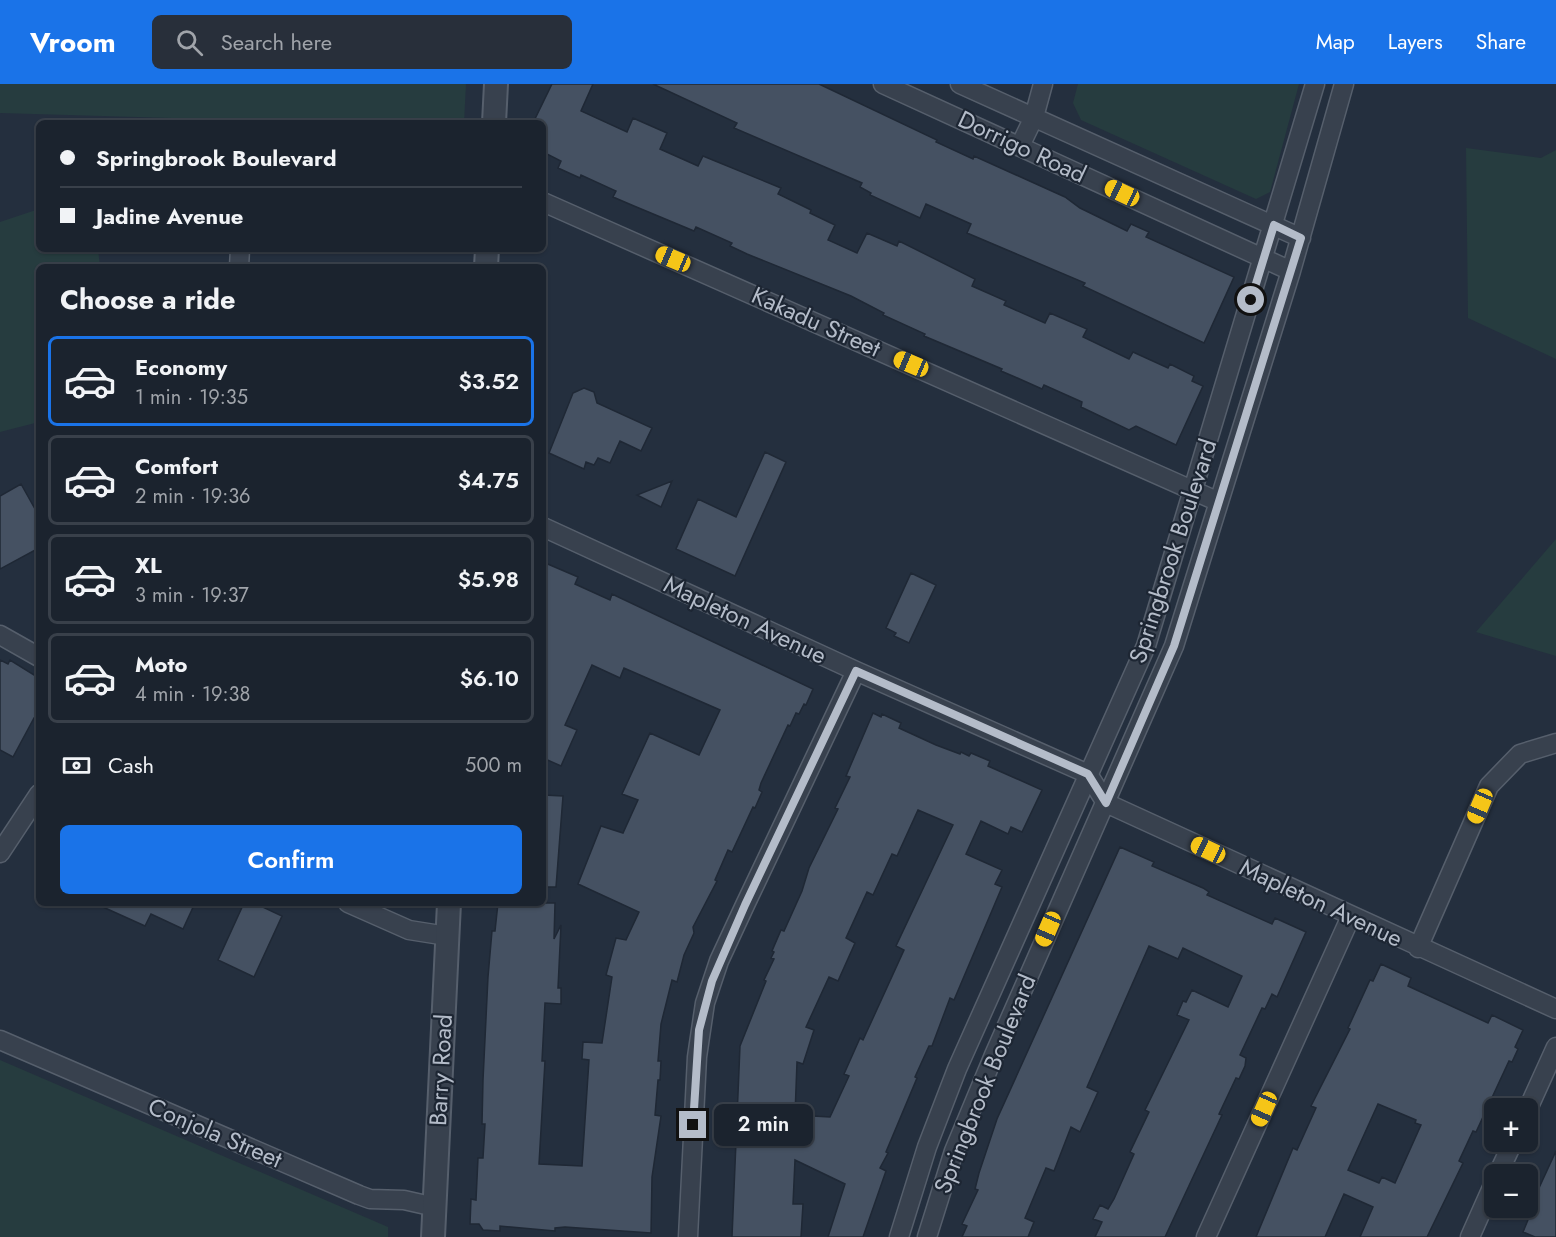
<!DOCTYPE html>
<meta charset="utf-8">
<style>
body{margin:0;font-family:Jost,sans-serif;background:#282f3a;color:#f1f3f6;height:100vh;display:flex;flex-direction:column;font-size:22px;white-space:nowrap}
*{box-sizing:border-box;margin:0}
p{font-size:20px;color:#a0a4aa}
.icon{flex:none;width:33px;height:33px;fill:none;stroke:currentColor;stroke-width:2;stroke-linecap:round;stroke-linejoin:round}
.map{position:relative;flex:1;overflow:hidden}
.panel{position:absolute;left:36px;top:180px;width:510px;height:642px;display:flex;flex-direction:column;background:#1b232e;border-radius:9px;box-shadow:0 2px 4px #0004,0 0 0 2px #39404a}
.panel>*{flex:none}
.hud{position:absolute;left:36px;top:36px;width:510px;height:132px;border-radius:9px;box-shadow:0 2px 4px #0004,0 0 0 2px #39404a;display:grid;align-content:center;height:132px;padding:0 24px;background:#1b232e}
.fabs{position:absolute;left:1484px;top:1014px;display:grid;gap:12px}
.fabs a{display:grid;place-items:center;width:54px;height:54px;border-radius:9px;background:#1b232e;box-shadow:0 2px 4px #0004,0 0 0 2px #39404a;font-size:30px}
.end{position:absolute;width:27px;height:27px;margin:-14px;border:8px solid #b4bcc9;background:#111;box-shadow:0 0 0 3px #111}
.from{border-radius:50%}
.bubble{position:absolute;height:42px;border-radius:9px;background:#1b232e;box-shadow:0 2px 4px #0004,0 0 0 2px #39404a;font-size:20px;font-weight:600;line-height:42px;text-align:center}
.car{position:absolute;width:18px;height:36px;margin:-18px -9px;border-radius:8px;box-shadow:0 0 4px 2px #0007;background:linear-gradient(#f5c518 24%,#345 0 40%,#f5c518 0 76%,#345 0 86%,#f5c518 0)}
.hud b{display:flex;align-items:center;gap:21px;height:57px;font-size:22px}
.hud b+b{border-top:2px solid #39404a}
.hud i{width:15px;height:15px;background:#f1f3f6}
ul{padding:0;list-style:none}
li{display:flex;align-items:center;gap:18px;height:90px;margin:0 12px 9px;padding:0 12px;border:3px solid #39404a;border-radius:9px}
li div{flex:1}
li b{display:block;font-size:22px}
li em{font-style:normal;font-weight:600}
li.active{border-color:#1a73e8}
li>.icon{width:54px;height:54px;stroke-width:1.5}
h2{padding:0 24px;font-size:27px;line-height:72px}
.pay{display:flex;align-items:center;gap:15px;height:66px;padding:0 24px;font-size:22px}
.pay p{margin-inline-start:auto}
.cta{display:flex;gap:12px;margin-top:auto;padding:12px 24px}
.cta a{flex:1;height:69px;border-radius:9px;background:#1a73e8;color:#fff;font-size:24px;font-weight:600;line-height:69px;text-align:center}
header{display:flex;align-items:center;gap:36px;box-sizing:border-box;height:84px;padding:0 30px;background:#1a73e8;color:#fff}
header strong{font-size:28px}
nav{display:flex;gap:33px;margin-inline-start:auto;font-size:21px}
.search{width:420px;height:54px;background:#282f3a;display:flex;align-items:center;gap:15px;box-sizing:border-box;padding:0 21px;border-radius:9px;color:#a0a4aa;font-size:22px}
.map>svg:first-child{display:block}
</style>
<header>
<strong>Vroom</strong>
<div class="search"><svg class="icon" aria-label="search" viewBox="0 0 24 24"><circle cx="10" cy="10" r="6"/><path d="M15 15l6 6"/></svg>Search here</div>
<nav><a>Map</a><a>Layers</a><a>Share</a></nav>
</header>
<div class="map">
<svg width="1556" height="1153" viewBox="0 0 1556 1153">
<rect width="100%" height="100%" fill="#242f3e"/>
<path fill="#263c3f" d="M 0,0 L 466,0 L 464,39 L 345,39 L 0,29 Z
M 1078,0 L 1299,0 L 1270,108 L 1256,115 L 1081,36 L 1073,19 Z
M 1466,64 L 1541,74 L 1556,66 L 1556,275 L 1468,234 Z
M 39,125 L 39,165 L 98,165 L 100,183 L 39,183 L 39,338 L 0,348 L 0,138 Z
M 1556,455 L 1556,572 L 1476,548 Z
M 0,976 L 388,1143 L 388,1153 L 0,1153 Z"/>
<path fill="#455162" stroke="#1f2835" stroke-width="1.5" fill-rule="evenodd" d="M 552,0 L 593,0 L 581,27 L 627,48 L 633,34 L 667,49 L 660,65 L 698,82 L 703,72 L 781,104 L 778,110 L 811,126 L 810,129 L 835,141 L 828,156 L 857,169 L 867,149 L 897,162 L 899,157 L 975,195 L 972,202 L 1006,217 L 1004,221 L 1045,239 L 1050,229 L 1087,245 L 1083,253 L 1129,275 L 1133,268 L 1168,284 L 1170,280 L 1194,292 L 1192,297 L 1203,302 L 1176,361 L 1136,342 L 1129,346 L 1081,323 L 1082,318 L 1044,301 L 1042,305 L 1015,293 L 1001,287 L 1002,285 L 924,252 L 925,250 L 883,231 L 884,229 L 851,212 L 747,170 L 730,162 L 732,159 L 696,143 L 694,147 L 634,122 L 613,113 L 616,107 L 581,91 L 580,94 L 558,84 L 561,77 L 543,68 L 543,39 L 533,39 Z
M 653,0 L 819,0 L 937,56 L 936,58 L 973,75 L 974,72 L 1065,113 L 1080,124 L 1127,147 L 1131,140 L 1149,148 L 1146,153 L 1234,193 L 1204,259 L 1083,202 L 1085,199 L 967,149 L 971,140 L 926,120 L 920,134 L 870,111 L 871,109 L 860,103 L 862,99 L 734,44 L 737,39 Z
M 584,304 L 594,308 L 597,319 L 652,344 L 641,367 L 620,357 L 610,379 L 598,374 L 594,381 L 586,378 L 584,385 L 549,369 L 573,309 Z
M 765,368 L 786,378 L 735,492 L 676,465 L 698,415 L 736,433 Z
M 672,397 L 661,423 L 637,411 Z
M 21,400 L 39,432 L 39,464 L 0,485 L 0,412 Z
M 543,478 L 578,493 L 575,500 L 610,516 L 612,510 L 813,605 L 806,621 L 804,620 L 799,630 L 796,629 L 790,642 L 788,641 L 761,699 L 759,706 L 762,708 L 755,724 L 753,723 L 732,768 L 728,766 L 715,796 L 717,797 L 693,843 L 694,849 L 684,871 L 677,898 L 672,896 L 661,940 L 658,977 L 661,977 L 660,996 L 658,996 L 655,1031 L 661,1032 L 652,1093 L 651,1149 L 565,1143 L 555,1144 L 555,1147 L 500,1142 L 500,1147 L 483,1146 L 479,1140 L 470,1140 L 471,1115 L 476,1116 L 478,1074 L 483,1074 L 485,1040 L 482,1040 L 483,996 L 488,893 L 492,847 L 495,847 L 498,819 L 555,819 L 554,855 L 561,841 L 558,904 L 561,904 L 561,920 L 545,919 L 542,977 L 545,977 L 539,1080 L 582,1082 L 589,976 L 582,975 L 583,958 L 602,959 L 612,893 L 606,891 L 616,854 L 626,856 L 639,828 L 578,800 L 601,742 L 623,749 L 638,716 L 622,710 L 650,649 L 699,671 L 720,626 L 624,584 L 620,594 L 592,581 L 565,641 L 577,646 L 561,682 L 543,674 Z
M 911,489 L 936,501 L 909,559 L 894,552 L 896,549 L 886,544 Z
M 0,576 L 8,580 L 10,576 L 39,594 L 39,637 L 34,634 L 13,673 L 0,666 Z
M 873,629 L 881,633 L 882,630 L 901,639 L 899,644 L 936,661 L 960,670 L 961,668 L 969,672 L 971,669 L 990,677 L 988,682 L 1042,706 L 1022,748 L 1011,743 L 1008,750 L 981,737 L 966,770 L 1002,786 L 995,800 L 1002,803 L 954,916 L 950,914 L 932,962 L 929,962 L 915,993 L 917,994 L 886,1068 L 888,1069 L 880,1084 L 886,1087 L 863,1153 L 828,1153 L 845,1100 L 795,1076 L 793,1120 L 803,1120 L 801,1153 L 732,1153 L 740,962 L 766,897 L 764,896 L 774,875 L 771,874 L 774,868 L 772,867 L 781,846 L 784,847 L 802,807 L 809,784 L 838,725 L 835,724 L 850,693 L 846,692 ZM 918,726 L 953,741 L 896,862 L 904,866 L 863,956 L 860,954 L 844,990 L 849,992 L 830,1033 L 795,1031 L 797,978 L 803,980 L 814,946 L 806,943 L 829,893 L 838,897 L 855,859 L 846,854 L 867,808 L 873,811 L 892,770 L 897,772 Z
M 543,711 L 563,712 L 556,803 L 543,803 Z
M 1120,763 L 1154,778 L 1152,782 L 1203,804 L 1209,808 L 1207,811 L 1272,840 L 1275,834 L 1306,848 L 1277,913 L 1272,910 L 1265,925 L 1262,924 L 1240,971 L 1246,974 L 1245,982 L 1239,995 L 1236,994 L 1219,1030 L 1222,1031 L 1165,1153 L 1095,1153 L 1102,1138 L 1093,1135 L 1100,1121 L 1108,1125 L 1114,1115 L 1134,1070 L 1130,1068 L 1149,1028 L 1145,1026 L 1189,936 L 1177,931 L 1183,917 L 1186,918 L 1192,906 L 1228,923 L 1242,892 L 1183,864 L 1178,875 L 1149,862 L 1087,1003 L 1098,1008 L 1080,1048 L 1071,1043 L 1054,1087 L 1046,1084 L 1025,1134 L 1034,1138 L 1028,1153 L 962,1153 L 967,1142 L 962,1140 L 978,1106 L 975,1105 L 979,1089 L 997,1035 Z
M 94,819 L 195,819 L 183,845 L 151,830 L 145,842 Z
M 244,819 L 254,819 L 282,832 L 254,893 L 218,876 Z
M 1381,880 L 1411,894 L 1408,902 L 1488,939 L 1492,931 L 1523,946 L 1515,963 L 1518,965 L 1512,978 L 1509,977 L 1476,1048 L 1473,1047 L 1459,1077 L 1463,1079 L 1427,1153 L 1360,1153 L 1373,1123 L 1344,1110 L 1325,1153 L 1256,1153 L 1293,1064 L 1297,1066 L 1316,1024 L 1311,1022 L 1350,945 L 1348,944 L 1370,896 L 1373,897 ZM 1378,1020 L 1416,1036 L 1415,1039 L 1421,1041 L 1395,1099 L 1382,1093 L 1379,1099 L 1348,1086 Z
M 1556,1067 L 1556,1153 L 1535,1153 L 1523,1148 L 1530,1131 L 1527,1130 Z"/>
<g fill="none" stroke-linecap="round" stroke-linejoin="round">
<g stroke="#565f6c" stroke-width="21">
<path id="minor" d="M 883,0 L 1291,187
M 960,0 L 1301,154
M 1020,62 L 1034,33 L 1043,0
M 543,118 L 1219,418
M 239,183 L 240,165
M 543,443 L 856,587 L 1088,690 L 1106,719 L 1556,925
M 0,551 L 39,573
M 0,769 L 39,710
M 348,819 L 409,846 L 447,852
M 1418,864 L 1489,702 L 1520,670 L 1556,659
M 0,956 L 359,1111 L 370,1115 L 404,1116 L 435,1123
M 1527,1027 L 1556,963
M 1498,1090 L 1513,1058
M 688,1153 L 697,973 L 705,919 L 719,877 L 745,821 L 856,587
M 899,1153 L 927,1063 L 957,985 L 1146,562 L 1315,0
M 927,1153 L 954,1067 L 994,971 L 1174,562 L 1291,187 L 1344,0
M 1206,1153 L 1351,832
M 1470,1153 L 1494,1099"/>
</g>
<g stroke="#565f6c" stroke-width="26">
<path id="tertiary" d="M 494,39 L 496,0
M 486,183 L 487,165
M 433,1153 L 449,819"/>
</g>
<use href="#minor" stroke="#38414e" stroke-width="18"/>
<use href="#tertiary" stroke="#38414e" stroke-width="22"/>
</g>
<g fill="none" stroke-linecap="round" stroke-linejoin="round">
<path stroke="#b4bcc9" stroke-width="8" d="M 693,1041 L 699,946 L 712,897 L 745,821 L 856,587 L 1088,690 L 1106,719 L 1174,562 L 1301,154 L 1274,141 L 1251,216"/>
</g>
<g text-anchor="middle" stroke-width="4.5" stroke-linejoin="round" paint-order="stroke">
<g font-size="24" fill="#b4bcc9" stroke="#1d2633">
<text transform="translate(1022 63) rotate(25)" y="8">Dorrigo Road</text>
<text transform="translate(816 238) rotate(24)" y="8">Kakadu Street</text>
<text transform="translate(1173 467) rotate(-72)" y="8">Springbrook Boulevard</text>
<text transform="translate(745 536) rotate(25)" y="8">Mapleton Avenue</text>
<text transform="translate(1321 819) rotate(25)" y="8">Mapleton Avenue</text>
<text transform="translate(441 986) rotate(-87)" y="8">Barry Road</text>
<text transform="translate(985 1000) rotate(-68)" y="8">Springbrook Boulevard</text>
<text transform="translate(215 1049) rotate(23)" y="8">Conjola Street</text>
</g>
</g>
</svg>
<div class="fabs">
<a>+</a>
<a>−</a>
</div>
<i class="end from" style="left:1251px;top:216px"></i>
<i class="end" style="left:693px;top:1041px"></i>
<div class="bubble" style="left:714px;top:1020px;width:99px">2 min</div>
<i class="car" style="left:1122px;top:109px;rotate:295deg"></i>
<i class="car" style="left:673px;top:175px;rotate:293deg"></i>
<i class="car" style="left:911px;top:280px;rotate:293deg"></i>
<i class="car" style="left:1480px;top:722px;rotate:203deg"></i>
<i class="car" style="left:1208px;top:766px;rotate:295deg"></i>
<i class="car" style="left:1048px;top:845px;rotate:203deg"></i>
<i class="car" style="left:1264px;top:1025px;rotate:204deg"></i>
<div class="hud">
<b><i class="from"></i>Springbrook Boulevard</b>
<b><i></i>Jadine Avenue</b>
</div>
<section class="panel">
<h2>Choose a ride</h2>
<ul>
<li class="active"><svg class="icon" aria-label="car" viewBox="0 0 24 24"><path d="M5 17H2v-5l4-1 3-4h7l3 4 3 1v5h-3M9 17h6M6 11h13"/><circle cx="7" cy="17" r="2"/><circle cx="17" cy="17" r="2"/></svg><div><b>Economy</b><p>1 min · 19:35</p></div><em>$3.52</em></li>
<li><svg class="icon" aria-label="car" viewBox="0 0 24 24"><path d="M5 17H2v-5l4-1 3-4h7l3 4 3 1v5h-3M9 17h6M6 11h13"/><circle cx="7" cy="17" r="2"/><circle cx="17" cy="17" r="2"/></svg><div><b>Comfort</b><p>2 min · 19:36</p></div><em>$4.75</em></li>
<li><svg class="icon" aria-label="car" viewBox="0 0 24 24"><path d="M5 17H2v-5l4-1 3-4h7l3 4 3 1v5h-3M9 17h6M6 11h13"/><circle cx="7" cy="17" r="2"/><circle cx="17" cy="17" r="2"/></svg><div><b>XL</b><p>3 min · 19:37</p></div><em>$5.98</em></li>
<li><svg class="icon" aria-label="car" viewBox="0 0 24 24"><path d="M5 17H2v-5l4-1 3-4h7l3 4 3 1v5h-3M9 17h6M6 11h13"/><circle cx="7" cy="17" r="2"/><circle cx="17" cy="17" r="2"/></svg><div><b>Moto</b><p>4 min · 19:38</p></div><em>$6.10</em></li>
</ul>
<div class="pay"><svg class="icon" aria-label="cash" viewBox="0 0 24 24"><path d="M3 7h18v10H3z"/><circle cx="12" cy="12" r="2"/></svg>Cash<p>500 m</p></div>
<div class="cta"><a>Confirm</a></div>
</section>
</div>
